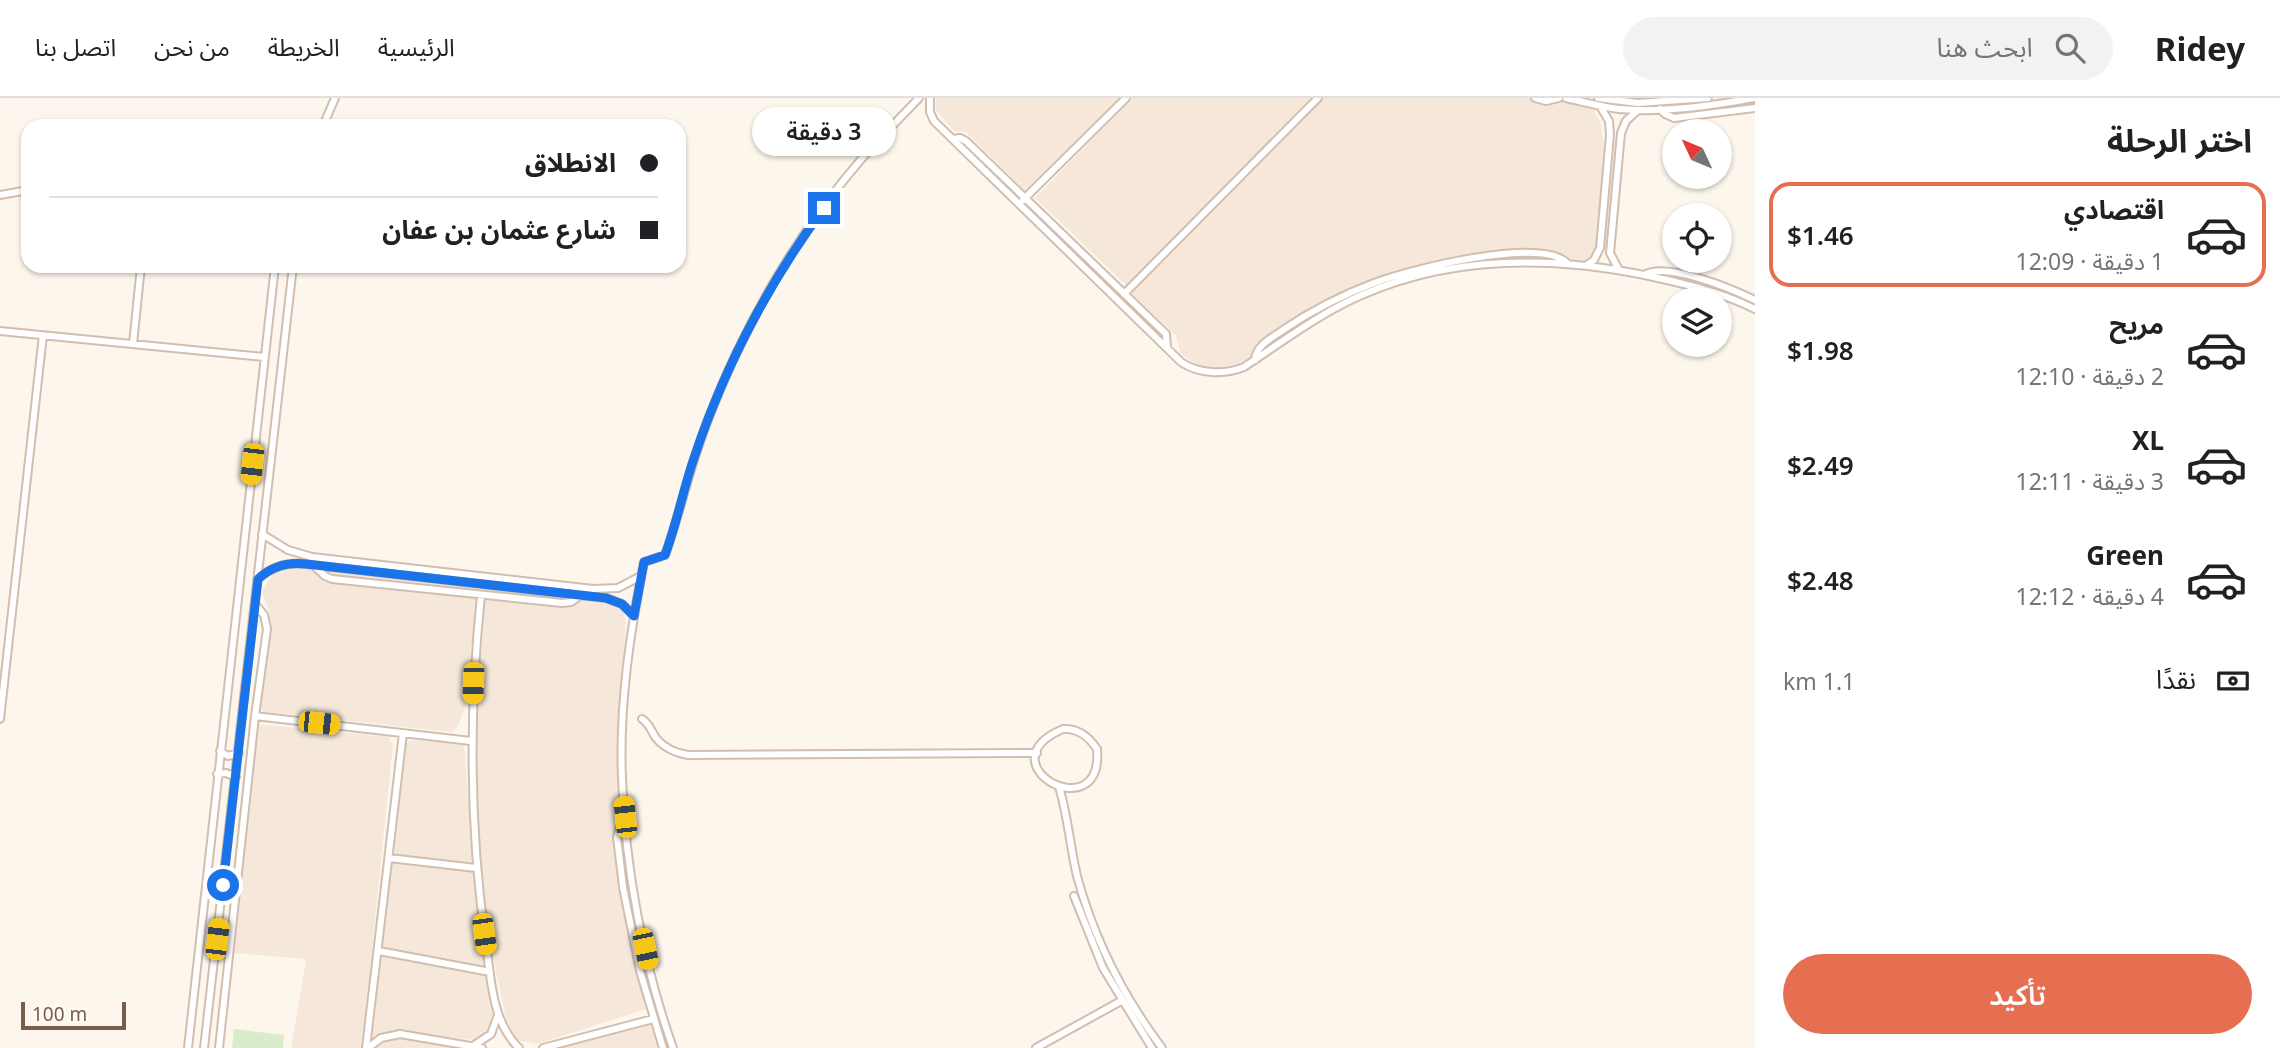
<!DOCTYPE html>
<html lang="ar">
<meta charset="utf-8">
<style>
body{margin:0;font-family:"Noto Sans","Noto Sans Arabic",sans-serif;background:#f2f2f2;color:#202124;direction:rtl;height:100vh;display:flex;flex-direction:column;font-size:26px;white-space:nowrap}
*{box-sizing:border-box;margin:0}
p{font-size:23px;color:#757577}
.icon{flex:none;width:38px;height:38px;fill:none;stroke:currentColor;stroke-width:2;stroke-linecap:round;stroke-linejoin:round}
.map{position:relative;flex:1;overflow:hidden;direction:ltr}
.details{display:flex;flex-direction:column;background:#fff;width:525px}
.details>*{flex:none}
.hud{position:absolute;left:21px;top:21px;width:665px;height:154px;border-radius:21px;box-shadow:0 2px 5px #0004;direction:rtl;display:grid;align-content:center;height:154px;padding:0 28px;background:#fff}
.needle{width:46px;rotate:314deg}
.controls{position:absolute;left:1662px;top:21px;display:grid;gap:14px}
.controls a{display:grid;place-items:center;width:70px;height:70px;border-radius:50%;background:#fff;box-shadow:0 2px 5px #0004;font-size:35px}
.scale{position:absolute;left:21px;bottom:18px;width:105px;box-sizing:border-box;padding-left:7px;border:4px solid #7a5c4d;border-top:0;font-size:19px;line-height:24px;white-space:nowrap;color:#7a5c4d;-webkit-text-stroke:5px #fffaf3;paint-order:stroke}
.end{position:absolute;width:32px;height:32px;margin:-16px;border:9px solid #1a73e8;background:#fff;box-shadow:0 0 0 4px #fff}
.from{border-radius:50%}
.bubble{position:absolute;height:49px;border-radius:24px;background:#fff;box-shadow:0 2px 5px #0004;font-size:23px;font-weight:600;line-height:49px;text-align:center;direction:rtl}
.car{position:absolute;width:21px;height:42px;margin:-21px -10px;border-radius:9px;box-shadow:0 0 5px 2px #0007;background:linear-gradient(#f5c518 24%,#345 0 40%,#f5c518 0 76%,#345 0 86%,#f5c518 0)}
.hud b{display:flex;align-items:center;gap:24px;height:66px;font-size:26px}
.hud b+b{border-top:2px solid #e0e0e0}
.hud i{width:18px;height:18px;background:#202124}
ul{padding:0;list-style:none}
li{display:flex;align-items:center;gap:21px;height:105px;margin:0 14px 10px;padding:0 14px;border:4px solid transparent;border-radius:21px}
li div{flex:1}
li b{display:block;font-size:26px}
li em{font-style:normal;font-weight:600}
li.selected{border-color:#e76f51}
li>.icon{width:63px;height:63px;stroke-width:1.5}
h2{padding:0 28px;font-size:32px;line-height:84px}
.pay{display:flex;align-items:center;gap:18px;height:77px;padding:0 28px;font-size:26px}
.pay p{margin-inline-start:auto}
.action{display:flex;gap:14px;margin-top:auto;padding:14px 28px}
.action a{flex:1;height:80px;border-radius:42px;background:#e76f51;color:#fff;font-size:28px;font-weight:600;line-height:80px;text-align:center}
header{display:flex;align-items:center;gap:42px;box-sizing:border-box;height:98px;padding:0 35px;background:#fff;border-bottom:2px solid #e0e0e0}
header strong{font-size:33px}
nav{display:flex;gap:38px;margin-inline-start:auto;font-size:24px}
.search{width:490px;height:63px;background:#f2f2f2;display:flex;align-items:center;gap:18px;box-sizing:border-box;padding:0 24px;border-radius:38px;color:#757577;font-size:26px}
main{display:flex;flex:1;min-height:0}
.map>svg:first-child{display:block}
</style>
<header>
<strong>Ridey</strong>
<div class="search"><svg class="icon" aria-label="search" viewBox="0 0 24 24"><circle cx="10" cy="10" r="6"/><path d="M15 15l6 6"/></svg>ابحث هنا</div>
<nav><a>الرئيسية</a><a>الخريطة</a><a>من نحن</a><a>اتصل بنا</a></nav>
</header>
<main>
<section class="details">
<h2>اختر الرحلة</h2>
<ul>
<li class="selected"><svg class="icon" aria-label="car" viewBox="0 0 24 24"><path d="M5 17H2v-5l4-1 3-4h7l3 4 3 1v5h-3M9 17h6M6 11h13"/><circle cx="7" cy="17" r="2"/><circle cx="17" cy="17" r="2"/></svg><div><b>اقتصادي</b><p>1 دقيقة · 12:09</p></div><em>$1.46</em></li>
<li><svg class="icon" aria-label="car" viewBox="0 0 24 24"><path d="M5 17H2v-5l4-1 3-4h7l3 4 3 1v5h-3M9 17h6M6 11h13"/><circle cx="7" cy="17" r="2"/><circle cx="17" cy="17" r="2"/></svg><div><b>مريح</b><p>2 دقيقة · 12:10</p></div><em>$1.98</em></li>
<li><svg class="icon" aria-label="car" viewBox="0 0 24 24"><path d="M5 17H2v-5l4-1 3-4h7l3 4 3 1v5h-3M9 17h6M6 11h13"/><circle cx="7" cy="17" r="2"/><circle cx="17" cy="17" r="2"/></svg><div><b>XL</b><p>3 دقيقة · 12:11</p></div><em>$2.49</em></li>
<li><svg class="icon" aria-label="car" viewBox="0 0 24 24"><path d="M5 17H2v-5l4-1 3-4h7l3 4 3 1v5h-3M9 17h6M6 11h13"/><circle cx="7" cy="17" r="2"/><circle cx="17" cy="17" r="2"/></svg><div><b>Green</b><p>4 دقيقة · 12:12</p></div><em>$2.48</em></li>
</ul>
<div class="pay"><svg class="icon" aria-label="cash" viewBox="0 0 24 24"><path d="M3 7h18v10H3z"/><circle cx="12" cy="12" r="2"/></svg>نقدًا<p>1.1 km</p></div>
<div class="action"><a>تأكيد</a></div>
</section>
<div class="map">
<svg width="1755" height="950" viewBox="0 0 1755 950">
<rect width="100%" height="100%" fill="#fdf6ec"/>
<path fill="#f5e8da" d="M 936,0 L 1122,0 L 1029,96 L 966,34 L 954,33 L 936,12 Z
M 1132,0 L 1313,0 L 1128,189 L 1035,100 Z
M 1323,0 L 1563,0 L 1594,11 L 1601,27 L 1604,51 L 1595,165 L 1514,161 L 1409,175 L 1336,201 L 1281,243 L 1236,267 L 1207,271 L 1194,266 L 1180,254 L 1176,238 L 1131,195 Z
M 299,469 L 477,490 L 466,608 L 457,630 L 451,634 L 259,613 L 271,528 L 269,514 L 262,494 L 273,475 L 285,470 Z
M 486,491 L 566,498 L 614,506 L 623,512 L 626,524 L 620,619 L 623,717 L 613,741 L 625,821 L 647,911 L 536,946 L 513,941 L 509,934 L 488,836 L 478,732 L 476,633 Z
M 257,626 L 388,639 L 393,646 L 362,950 L 291,950 L 306,861 L 233,855 Z
M 410,642 L 464,647 L 477,812 L 493,915 L 490,932 L 473,942 L 399,933 L 385,936 L 372,943 L 405,647 Z
M 652,925 L 659,950 L 558,950 Z
M 397,939 L 459,950 L 374,950 L 382,942 Z"/>
<path fill="#d8ecc9" d="M 234,931 L 284,937 L 283,950 L 232,950 Z"/>
<g fill="none" stroke-linecap="round" stroke-linejoin="round">
<g stroke="#d1beb0" stroke-width="10">
<path id="street" d="M 930,0 L 930,14 L 934,23 L 1181,264 C 1198,276 1225,277 1244,269 C 1282,244 1320,215 1362,197 C 1453,157 1553,158 1649,178 C 1685,186 1721,194 1755,211
M 1535,0 L 1546,3 L 1559,0
M 1566,0 C 1584,4 1601,9 1619,11 C 1664,15 1710,8 1754,0
M 1598,0 L 1638,5 L 1708,0
M 1660,11 L 1665,16 L 1674,20 L 1755,10
M 323,28 L 335,0
M 953,41 L 960,40 L 966,43 L 1166,236 L 1167,250
M 0,97 L 28,92
M 1023,102 L 1126,0
M 1587,167 L 1594,162 L 1600,150 L 1610,37 L 1609,23 L 1600,8
M 1619,172 L 1610,155 L 1621,35 L 1626,23 L 1638,12
M 1644,177 C 1666,163 1732,191 1755,202
M 1124,196 L 1318,0
M 0,233 L 264,259
M 133,246 L 141,168
M 1255,262 C 1256,247 1272,240 1283,232 C 1311,213 1342,197 1374,185 C 1408,172 1540,138 1567,165
M 262,436 L 288,452 L 312,459 L 593,491 L 618,490 L 641,478
M 313,467 L 325,478 L 332,481 L 562,505 L 571,504 L 581,497
M 258,481 C 272,468 287,464 306,466 L 606,500 L 622,506 L 634,518
M 481,497 C 469,613 469,730 486,846 C 491,881 492,924 519,950
M 255,618 L 471,643
M 0,621 L 43,237
M 642,621 C 650,626 651,633 656,640 C 664,650 676,655 688,657 L 1037,655
M 1063,631 C 1079,630 1089,639 1097,651 C 1104,733 981,666 1063,631 Z
M 220,653 L 228,658 L 239,655
M 217,676 L 226,675 L 236,679
M 1059,689 C 1068,718 1070,749 1077,778 C 1094,841 1123,898 1162,950
M 625,719 L 621,725 L 617,739 L 623,789 L 640,873 L 663,950
M 389,760 L 476,770
M 1074,798 L 1103,870 L 1152,950
M 379,853 L 490,874
M 473,948 L 491,936 L 498,917
M 188,950 L 275,168
M 204,950 L 293,168
M 219,950 L 255,618 L 267,531 L 264,517 L 255,506
M 366,950 L 403,635
M 368,950 L 381,940 L 400,936 L 482,950
M 543,950 L 653,921
M 673,950 C 643,865 625,770 622,680 C 619,607 630,535 644,464 L 665,457 C 681,412 691,364 709,319 C 745,225 798,134 864,58 C 882,38 901,19 919,0
M 1036,950 L 1121,903"/>
</g>
<use href="#street" stroke="#fff" stroke-width="6"/>
</g>
<g fill="none" stroke-linecap="round" stroke-linejoin="round">
<path stroke="#1a73e8" stroke-width="9" d="M 223,787 L 258,481 C 272,468 287,464 306,466 L 606,500 L 622,506 L 634,518 L 644,464 L 665,457 C 677,425 683,392 694,360 C 724,270 768,186 824,110"/>
</g>
</svg>
<div class="controls">
<a><svg class="needle" viewBox="-14 -14 28 28"><path d="M0-13l5 13h-10z" fill="#e53935"/><path d="M0 13l5-13h-10z" fill="#757577"/></svg></a>
<a><svg class="icon" aria-label="locate" viewBox="0 0 24 24"><circle cx="12" cy="12" r="6"/><path d="M12 2v4M12 18v4M2 12h4M18 12h4"/></svg></a>
<a><svg class="icon" aria-label="layers" viewBox="0 0 24 24"><path d="M12 4l9 5-9 5-9-5zM3 14l9 5 9-5"/></svg></a>
</div>
<div class="scale">100 m</div>
<i class="end from" style="left:223px;top:787px"></i>
<i class="end" style="left:824px;top:110px"></i>
<div class="bubble" style="left:752px;top:9px;width:144px">3 دقيقة</div>
<i class="car" style="left:252px;top:366px;rotate:186deg"></i>
<i class="car" style="left:473px;top:585px;rotate:182deg"></i>
<i class="car" style="left:319px;top:625px;rotate:96deg"></i>
<i class="car" style="left:625px;top:719px;rotate:354deg"></i>
<i class="car" style="left:484px;top:836px;rotate:172deg"></i>
<i class="car" style="left:217px;top:841px;rotate:7deg"></i>
<i class="car" style="left:645px;top:851px;rotate:168deg"></i>
<div class="hud">
<b><i class="from"></i>الانطلاق</b>
<b><i></i>شارع عثمان بن عفان</b>
</div>
</div>
</main>
